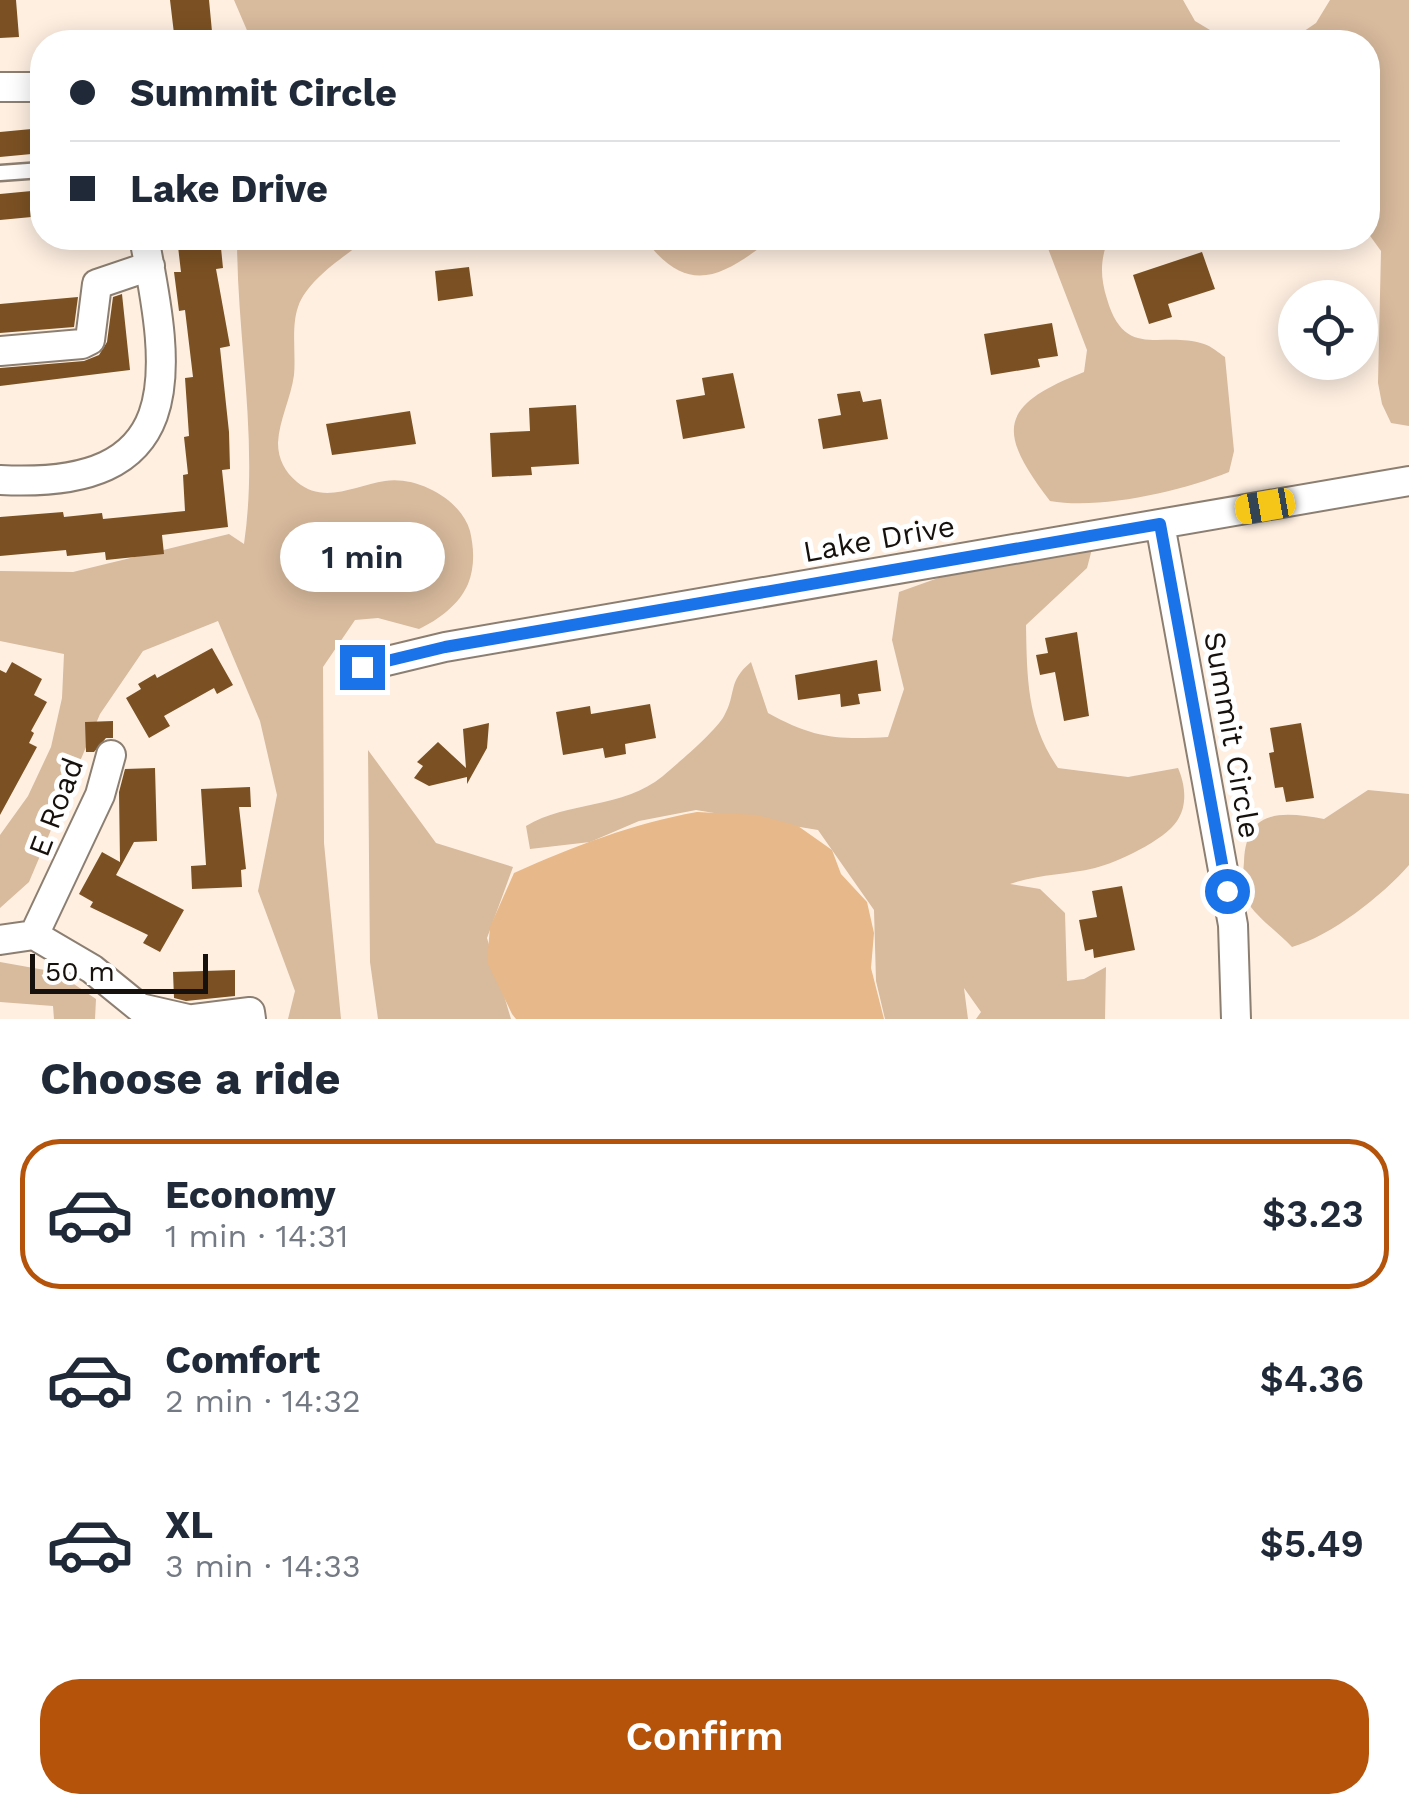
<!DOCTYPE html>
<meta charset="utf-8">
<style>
body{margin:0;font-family:"Work Sans",sans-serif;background:#f2f2f3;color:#1f2937;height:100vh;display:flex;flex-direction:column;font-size:38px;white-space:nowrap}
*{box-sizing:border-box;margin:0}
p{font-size:32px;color:#747a83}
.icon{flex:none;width:55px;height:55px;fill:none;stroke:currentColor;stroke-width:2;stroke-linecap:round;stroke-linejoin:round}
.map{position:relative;height:1019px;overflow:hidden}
.panel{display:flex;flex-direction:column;background:#fff;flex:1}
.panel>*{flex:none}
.banner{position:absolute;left:30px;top:30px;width:1350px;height:220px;border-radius:40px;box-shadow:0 5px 25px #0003;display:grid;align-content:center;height:220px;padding:0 40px;background:#fff}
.tools{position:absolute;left:1278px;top:280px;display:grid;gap:20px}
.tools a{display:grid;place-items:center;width:100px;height:100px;border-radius:50%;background:#fff;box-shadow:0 5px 25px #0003;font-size:50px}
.scale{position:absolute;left:30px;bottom:25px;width:178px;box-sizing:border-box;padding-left:10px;border:5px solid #16110c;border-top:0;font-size:28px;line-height:35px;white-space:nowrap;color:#16110c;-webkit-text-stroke:8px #fff;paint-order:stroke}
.end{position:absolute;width:45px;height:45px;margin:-22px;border:12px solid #1a73e8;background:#fff;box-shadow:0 0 0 5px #fff}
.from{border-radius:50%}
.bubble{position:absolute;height:70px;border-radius:35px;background:#fff;box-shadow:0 5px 25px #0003;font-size:32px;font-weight:600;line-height:70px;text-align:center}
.car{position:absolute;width:30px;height:60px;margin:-30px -15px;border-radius:12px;box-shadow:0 0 8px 2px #0007;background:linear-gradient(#f5c518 24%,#345 0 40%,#f5c518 0 76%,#345 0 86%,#f5c518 0)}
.banner b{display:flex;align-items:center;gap:35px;height:95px;font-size:38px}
.banner b+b{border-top:2px solid #e0e1e3}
.banner i{width:25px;height:25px;background:#1f2937}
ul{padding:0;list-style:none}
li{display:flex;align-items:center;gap:30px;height:150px;margin:0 20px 15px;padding:0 20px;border:5px solid transparent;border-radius:40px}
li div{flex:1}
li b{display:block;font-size:38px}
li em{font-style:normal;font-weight:600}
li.active{border-color:#b45309}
li>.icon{width:90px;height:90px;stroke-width:1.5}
h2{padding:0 40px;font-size:45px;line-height:120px}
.button{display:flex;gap:20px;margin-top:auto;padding:20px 40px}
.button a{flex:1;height:115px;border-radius:40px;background:#b45309;color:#fff;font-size:40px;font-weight:600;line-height:115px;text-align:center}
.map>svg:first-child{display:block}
</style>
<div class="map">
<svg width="1409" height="1019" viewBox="0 0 1409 1019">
<rect width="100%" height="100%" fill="#feefe1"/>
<path fill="#d8ba9d" d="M 234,0 L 1183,0 L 1195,21 L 1230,42 L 252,42 Z
M 1330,0 L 1409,0 L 1409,426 L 1391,423 L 1382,404 L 1378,383 L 1381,251 L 1368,233 L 1368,42 L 1288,42 L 1316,23 Z
M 237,238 L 368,238 C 346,256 308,278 298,307 C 291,327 296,354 294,375 C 291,398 279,420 278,443 C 278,459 285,472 297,482 C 324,505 356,485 385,481 C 417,476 461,499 470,531 C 474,548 475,567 468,584 C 459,605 438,620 419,629 L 378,618 L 355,620 L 323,667 L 324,843 L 341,1019 L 288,1019 L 295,991 L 258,891 L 277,795 L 260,721 L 218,621 L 143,651 L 100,714 L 29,882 L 0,908 L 0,835 L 28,796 L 51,747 L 62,698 L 64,654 L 0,641 L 0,571 L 73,572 L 229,534 L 244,544 C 259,441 237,341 237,238 Z
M 549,238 L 773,238 C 730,270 694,299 651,247 L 563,247 Z
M 1044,238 L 1109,238 C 1100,259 1100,277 1107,299 C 1125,361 1161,330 1204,344 C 1211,346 1219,353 1225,357 L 1234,451 L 1229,472 C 1182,491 1101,510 1050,501 C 995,430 1000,405 1084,372 L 1087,350 Z
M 1092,549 L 1087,568 L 1026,625 C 1027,679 1027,723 1058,768 L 1128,777 L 1178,768 C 1185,784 1188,805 1177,821 C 1165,840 1116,863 1095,868 C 1066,875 1038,874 1010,884 L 1040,889 L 1065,913 L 1067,981 L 1084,979 L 1106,967 L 1105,1019 L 976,1019 L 981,1012 L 964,988 L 968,1019 L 885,1019 L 876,981 L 874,910 L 818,830 L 696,810 L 639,821 L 590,842 L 530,849 L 526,826 C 567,801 623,809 663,776 C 678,763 715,732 724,716 C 737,693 727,682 751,662 L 768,713 C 813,738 837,740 888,737 L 904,689 L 892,640 L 899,592 L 941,577 Z
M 368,750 L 436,843 L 513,867 L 487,938 L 511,1019 L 378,1019 L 370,962 Z
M 1368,790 L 1409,794 L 1409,865 C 1383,895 1331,936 1292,947 C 1279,933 1256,917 1247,901 C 1241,889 1243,874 1244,862 C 1246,807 1284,812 1324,819 Z
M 0,962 L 56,972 L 96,999 L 95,1019 L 54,1019 L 53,1006 L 0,1002 Z"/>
<path fill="#e7b889" d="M 697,812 L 757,815 L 798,826 L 832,850 L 841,874 L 867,902 L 874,933 L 871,968 L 884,1019 L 516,1019 L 512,1014 L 487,962 L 490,927 L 514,873 C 575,846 631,824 697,812 Z"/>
<path fill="#7b5123" d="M 0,0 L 16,0 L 19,37 L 0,38 Z
M 170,0 L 209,0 L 213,42 L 175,42 Z
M 42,128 L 42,153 L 0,157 L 0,132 Z
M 42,190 L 42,216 L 0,220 L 0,194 Z
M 177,238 L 220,238 L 223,268 L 216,269 L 230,346 L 220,348 L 229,432 L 230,469 L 222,470 L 228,527 L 162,535 L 164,554 L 106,560 L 105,552 L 67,556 L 66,550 L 0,556 L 0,517 L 63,512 L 64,517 L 102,513 L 103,519 L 185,511 L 183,475 L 188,474 L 184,437 L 189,436 L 185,378 L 193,377 L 185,310 L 179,311 L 174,272 L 181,272 Z
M 1202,252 L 1215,289 L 1168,304 L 1172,317 L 1149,324 L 1133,275 Z
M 469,267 L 473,296 L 438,301 L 435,271 Z
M 122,294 L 130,370 L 0,386 L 0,368 L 84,361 L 99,355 L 107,342 L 113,297 Z
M 78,297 L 74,327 L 0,333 L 0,304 Z
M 1052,323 L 1058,356 L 1038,359 L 1040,367 L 991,375 L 984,334 Z
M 733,373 L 745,428 L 683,439 L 676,400 L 705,395 L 702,378 Z
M 860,391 L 863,402 L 881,399 L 888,439 L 823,449 L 818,419 L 841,415 L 837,394 Z
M 576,405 L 579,464 L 531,467 L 532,475 L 492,477 L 490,433 L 530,431 L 529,408 Z
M 410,411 L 416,444 L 332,455 L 326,424 Z
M 1077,632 L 1089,716 L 1064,721 L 1055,672 L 1040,675 L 1036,655 L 1048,653 L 1045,638 Z
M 212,648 L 233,685 L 217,694 L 214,688 L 164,716 L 170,726 L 149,738 L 126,698 L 141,689 L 138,684 L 155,674 L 157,678 Z
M 877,660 L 881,691 L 858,694 L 860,704 L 841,707 L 840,694 L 798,700 L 795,675 Z
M 12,662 L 42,679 L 34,695 L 47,702 L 31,731 L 34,733 L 29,743 L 37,747 L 0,815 L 0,670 L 6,673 Z
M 650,704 L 656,738 L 625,744 L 626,754 L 605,758 L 603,748 L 563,755 L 556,712 L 590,706 L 591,714 Z
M 113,721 L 113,738 L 106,738 L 94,752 L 86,752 L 85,722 Z
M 489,723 L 487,748 L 467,784 L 467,777 L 429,786 L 414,778 L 423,766 L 417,762 L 438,742 L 466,768 L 463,729 Z
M 1301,723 L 1314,798 L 1286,802 L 1283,787 L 1275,788 L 1269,753 L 1274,752 L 1270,728 Z
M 155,768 L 157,841 L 134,842 L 116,875 L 184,910 L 160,952 L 143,943 L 148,935 L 90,907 L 93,902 L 79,894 L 102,852 L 120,862 L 119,792 L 125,769 Z
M 250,787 L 251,807 L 239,807 L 246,869 L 241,870 L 242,887 L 192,889 L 191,866 L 206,865 L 201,789 Z
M 1122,886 L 1135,950 L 1094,958 L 1093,949 L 1085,951 L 1079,920 L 1097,917 L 1092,891 Z
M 235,970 L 235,996 L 186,1001 L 174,998 L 173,972 Z"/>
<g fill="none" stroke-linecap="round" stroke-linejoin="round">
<g stroke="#8c7f72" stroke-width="19">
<path id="lane" d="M 0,173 L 42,170"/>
</g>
<g stroke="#8c7f72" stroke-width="32">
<path id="street" d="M 0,87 L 42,87
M 0,351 L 82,344 L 90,340 L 97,284 L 150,266
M 0,480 C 188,490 172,378 144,238
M 1160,524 L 1233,925 L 1236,1019
M 362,667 L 445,647 L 1409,481
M 34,935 L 100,795 L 111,755
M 0,940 L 34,935 L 92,969 L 140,1008 L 188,1019
M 194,1019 L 250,1012 L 251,1019"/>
</g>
<use href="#lane" stroke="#fff" stroke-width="14"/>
<use href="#street" stroke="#fff" stroke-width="28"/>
</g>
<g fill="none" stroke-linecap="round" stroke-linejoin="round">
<path stroke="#1a73e8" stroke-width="12" d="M 362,667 L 445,647 L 1160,524 L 1227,891"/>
</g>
<g text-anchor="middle" stroke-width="10" stroke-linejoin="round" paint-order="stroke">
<g font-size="30" fill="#16110c" stroke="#fff">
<text transform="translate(879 539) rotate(-10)" y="10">Lake Drive</text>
<text transform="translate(1232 735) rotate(80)" y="10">Summit Circle</text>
<text transform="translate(56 807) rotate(-69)" y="10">E Road</text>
</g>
</g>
</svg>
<div class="tools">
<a><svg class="icon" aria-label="locate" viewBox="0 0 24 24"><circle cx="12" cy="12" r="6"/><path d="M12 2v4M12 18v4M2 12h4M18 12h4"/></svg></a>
</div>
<div class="scale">50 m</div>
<i class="end from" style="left:1227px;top:891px"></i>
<i class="end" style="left:362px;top:667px"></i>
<div class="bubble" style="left:280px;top:522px;width:165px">1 min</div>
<i class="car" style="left:1265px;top:506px;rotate:260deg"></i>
<div class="banner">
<b><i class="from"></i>Summit Circle</b>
<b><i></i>Lake Drive</b>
</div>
</div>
<section class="panel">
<h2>Choose a ride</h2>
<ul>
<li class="active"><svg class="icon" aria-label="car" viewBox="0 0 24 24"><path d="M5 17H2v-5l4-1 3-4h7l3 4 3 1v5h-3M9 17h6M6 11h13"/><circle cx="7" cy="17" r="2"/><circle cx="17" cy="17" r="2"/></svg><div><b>Economy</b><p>1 min · 14:31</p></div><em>$3.23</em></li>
<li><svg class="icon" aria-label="car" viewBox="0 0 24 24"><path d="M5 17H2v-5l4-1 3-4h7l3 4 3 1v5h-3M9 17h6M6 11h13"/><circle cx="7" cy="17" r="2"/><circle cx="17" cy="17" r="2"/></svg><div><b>Comfort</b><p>2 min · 14:32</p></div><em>$4.36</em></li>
<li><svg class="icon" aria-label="car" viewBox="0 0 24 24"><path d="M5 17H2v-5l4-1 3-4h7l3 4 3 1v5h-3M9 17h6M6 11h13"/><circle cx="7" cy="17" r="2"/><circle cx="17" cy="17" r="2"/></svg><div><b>XL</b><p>3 min · 14:33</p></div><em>$5.49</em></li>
</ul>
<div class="button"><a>Confirm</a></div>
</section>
